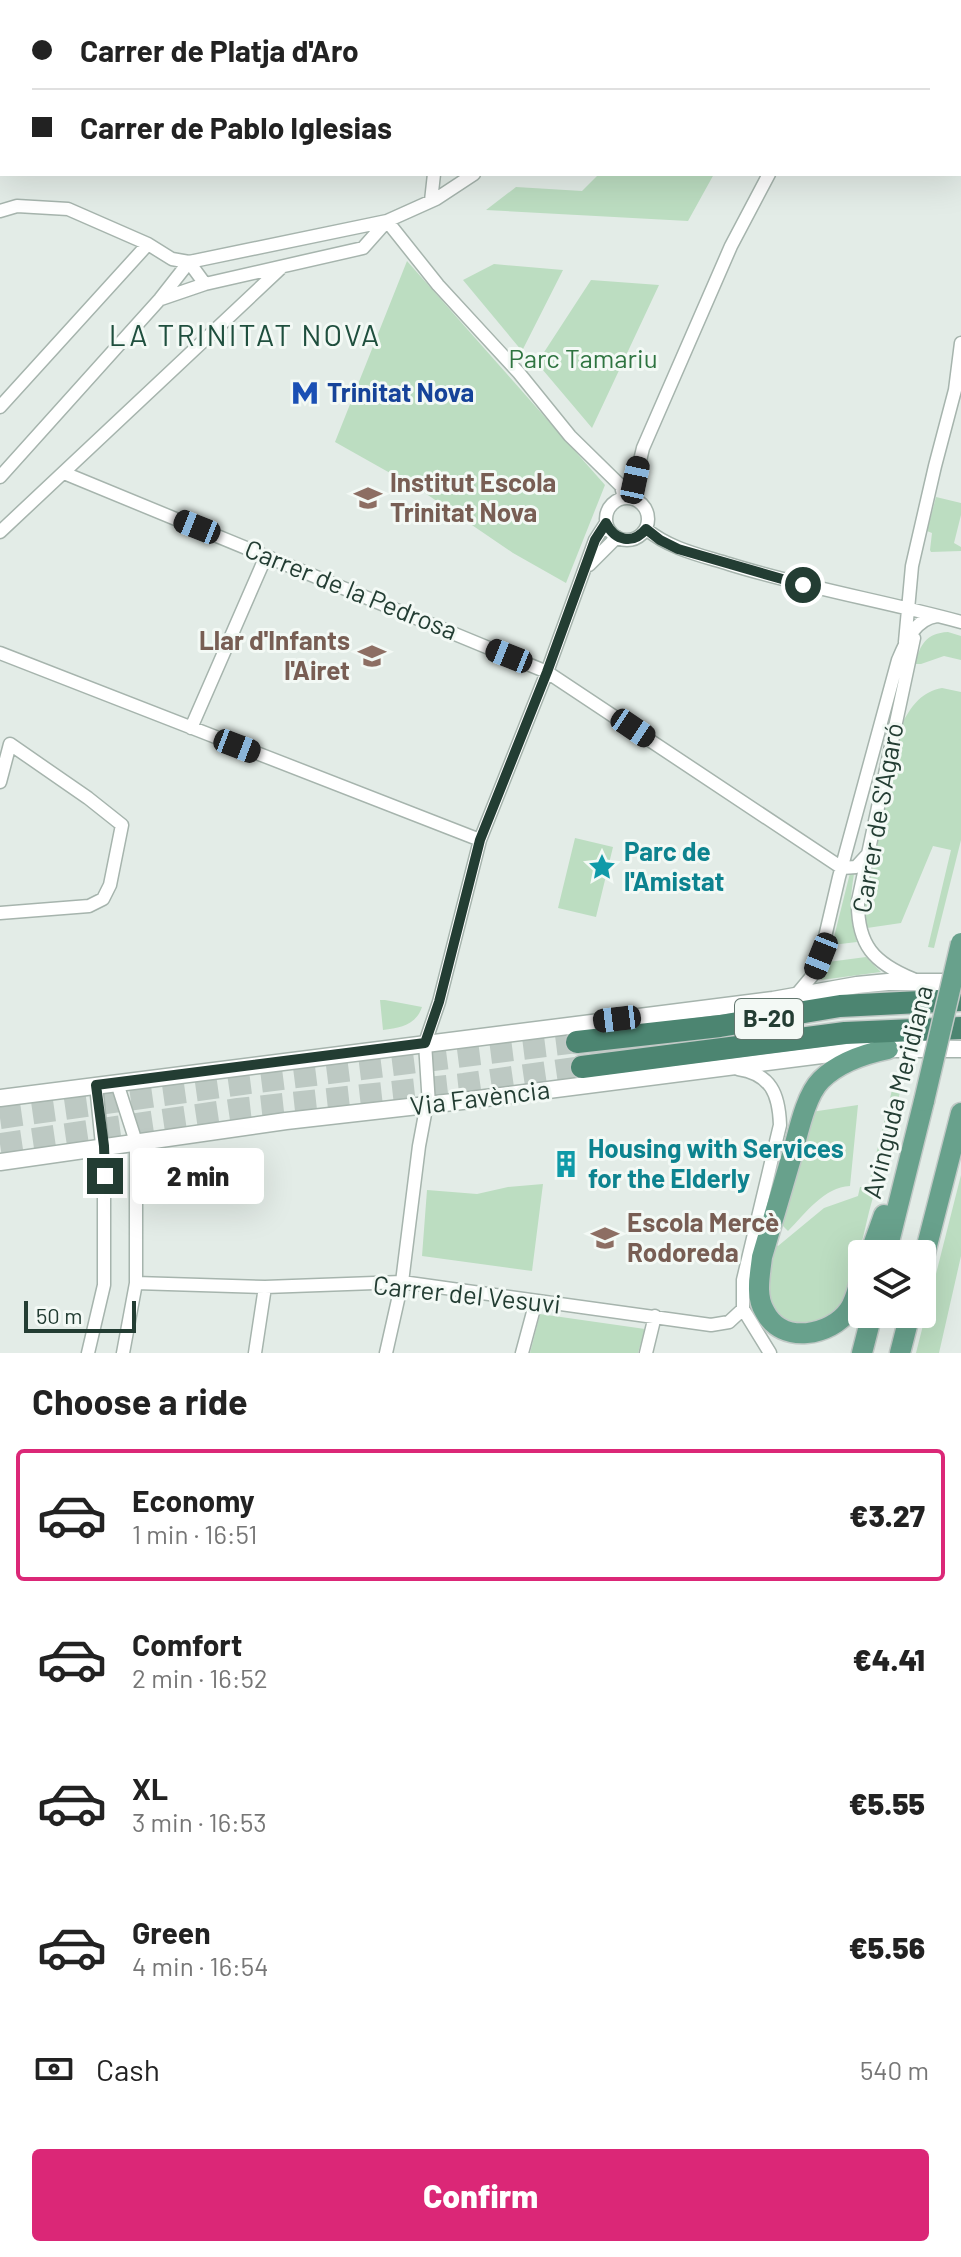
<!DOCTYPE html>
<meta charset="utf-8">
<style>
body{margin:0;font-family:Barlow,sans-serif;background:#f2f2f2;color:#222;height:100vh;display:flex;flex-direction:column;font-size:30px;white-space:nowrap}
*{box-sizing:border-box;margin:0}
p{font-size:26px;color:#767676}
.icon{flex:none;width:44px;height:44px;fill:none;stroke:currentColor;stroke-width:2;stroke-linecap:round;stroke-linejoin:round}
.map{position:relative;height:1353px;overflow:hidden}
.panel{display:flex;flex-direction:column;background:#fff;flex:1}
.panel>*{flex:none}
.banner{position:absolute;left:0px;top:0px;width:962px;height:176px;box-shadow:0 8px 32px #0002;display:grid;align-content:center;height:176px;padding:0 32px;background:#fff}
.buttons{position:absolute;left:848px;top:1240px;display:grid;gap:16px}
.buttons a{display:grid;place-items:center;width:88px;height:88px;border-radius:8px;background:#fff;box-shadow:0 8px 32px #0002;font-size:40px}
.scale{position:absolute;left:24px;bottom:20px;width:112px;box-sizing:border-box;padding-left:8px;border:4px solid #233d33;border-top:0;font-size:22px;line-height:28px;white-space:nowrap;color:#233d33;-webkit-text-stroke:6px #f3f9f5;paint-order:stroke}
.end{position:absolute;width:36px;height:36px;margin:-18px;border:10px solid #233d33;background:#fff;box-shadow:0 0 0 4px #fff}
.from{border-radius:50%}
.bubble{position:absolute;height:56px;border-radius:8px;background:#fff;box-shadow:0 8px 32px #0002;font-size:26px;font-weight:800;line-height:56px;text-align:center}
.car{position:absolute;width:24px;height:48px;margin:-24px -12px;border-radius:10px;box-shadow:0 0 6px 2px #0007;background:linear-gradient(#222 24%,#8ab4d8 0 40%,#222 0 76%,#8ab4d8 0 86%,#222 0)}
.banner b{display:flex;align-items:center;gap:28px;height:76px;font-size:30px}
.banner b+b{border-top:2px solid #e0e0e0}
.banner i{width:20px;height:20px;background:#222}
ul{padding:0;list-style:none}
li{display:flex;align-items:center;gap:24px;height:132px;margin:0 16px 12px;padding:0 16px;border:4px solid transparent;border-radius:8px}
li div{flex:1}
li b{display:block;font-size:30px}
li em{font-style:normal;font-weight:800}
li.active{border-color:#db2777}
li>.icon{width:72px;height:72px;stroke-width:1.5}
h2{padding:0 32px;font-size:36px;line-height:96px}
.pay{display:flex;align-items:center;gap:20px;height:88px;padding:0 32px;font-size:30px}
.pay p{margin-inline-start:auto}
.primary-button{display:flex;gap:16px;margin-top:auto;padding:16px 32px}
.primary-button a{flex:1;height:92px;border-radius:8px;background:#db2777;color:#fff;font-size:32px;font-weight:800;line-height:92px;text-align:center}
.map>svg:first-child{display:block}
</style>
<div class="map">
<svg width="961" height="1353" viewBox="0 0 961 1353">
<rect width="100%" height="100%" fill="#e3ece7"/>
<path fill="#bcddc1" d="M 599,174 L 714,174 L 688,221 L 486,210 L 516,187 L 582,191 Z
M 407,261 L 605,485 L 566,583 L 513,553 L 422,491 L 335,442 Z
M 494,264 L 563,270 L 522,351 L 463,280 Z
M 591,280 L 659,285 L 592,428 L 537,363 Z
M 936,497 L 961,503 L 961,515 L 954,543 L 961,547 L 961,551 L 931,552 L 930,550 L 932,533 L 927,531 Z
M 948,632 L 961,636 L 961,660 L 944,656 L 921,664 L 915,664 C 920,645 926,633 948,632 Z
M 942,688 L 961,692 L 961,840 L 934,948 L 928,947 L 951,850 L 933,846 L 901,923 L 867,928 L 864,906 L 904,720 C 913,704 922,692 942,688 Z
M 575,838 L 613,847 L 596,917 L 558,908 Z
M 850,873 L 854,874 C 850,898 849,919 857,942 L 832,945 Z
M 866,957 L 881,972 L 821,980 L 828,962 Z
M 380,1000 L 385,1000 L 422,1007 C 416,1025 400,1028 383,1030 Z
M 892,1090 L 900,1092 C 890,1132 880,1172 869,1212 C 862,1241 856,1272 842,1300 C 824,1336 774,1333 767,1290 C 764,1275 771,1256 773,1241 L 778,1246 L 824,1208 L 858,1196 L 860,1187 L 868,1187 Z
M 858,1105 L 850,1186 C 824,1187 806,1213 788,1231 L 779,1222 L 811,1112 Z
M 961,1175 L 961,1256 L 939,1353 L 916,1353 Z
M 543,1184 L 532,1271 L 422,1256 L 427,1190 L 477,1194 L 508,1187 Z
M 540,1314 L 645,1329 L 638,1353 L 530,1353 Z"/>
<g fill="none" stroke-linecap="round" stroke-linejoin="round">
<path stroke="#bdc9c3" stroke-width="22" stroke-dasharray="22 11" stroke-linecap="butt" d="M 0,1118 L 242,1084 L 577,1042
M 0,1144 L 238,1109 L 464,1084 L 582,1067"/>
<g stroke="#a6b4ad" stroke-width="15">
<path id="minor" d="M 491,2 L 491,0
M 656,2 L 658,0
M 886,2 L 887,0
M 431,201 L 434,174
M 0,211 L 17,206 L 68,209 L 148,244 L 172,259 L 189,262 L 205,284
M 387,221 L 438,285 L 519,373 L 570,436 L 621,486 L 624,498
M 161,299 L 205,284 L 363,248 L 387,221
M 0,407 L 148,244
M 64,473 L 547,672 L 842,868 L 856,867 L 867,855
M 0,477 L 160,299 L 189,262 L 387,221 L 436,199 L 474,174
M 631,498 L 643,448 L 731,246 L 769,174
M606 519a21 21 0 1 1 42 0a21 21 0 1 1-42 0Z
M 646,529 C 670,549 700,555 729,564 C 806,588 884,601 961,622
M 0,532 L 282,267
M 589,565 L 617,537
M 905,642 L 912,566 L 935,466 L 955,390 L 961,343
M 0,653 L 480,840
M 191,728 L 266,556
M 0,782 L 10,744 L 88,798 L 122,825 L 110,885 L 103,899 L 89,906 L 0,913
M 913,979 C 874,963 857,945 858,901 L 914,638
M 797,994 L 812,976 L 821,954 L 839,877 L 898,660 C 906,641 915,619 937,616
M 738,1069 C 771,1074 779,1094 780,1125 L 743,1280 L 743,1309 L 770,1353
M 117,1083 L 136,1142 L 136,1283 L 123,1353
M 136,1283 L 265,1287 L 402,1282 L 711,1325 L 729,1322 L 743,1309
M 88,1353 L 104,1285 L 104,1165 L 96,1085
M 255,1353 L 265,1287
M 386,1353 L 402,1282 L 419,1146 L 425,1114 L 429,1105 L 425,1043 L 439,1002 L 480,840 L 547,672 L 595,540 L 606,523
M 522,1353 L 536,1301
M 646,1353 L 655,1316"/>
</g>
<g stroke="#a6b4ad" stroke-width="19">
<path id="tertiary" d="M 0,1098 L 773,1000 L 857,985 L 888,982 L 961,982
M 0,1162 L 286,1121 L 462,1101 L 853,1051 L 874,1049 L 961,1049"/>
</g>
<g stroke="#c1c9c6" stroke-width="23">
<path id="primary" d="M 870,1254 L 884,1215
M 886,1254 L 924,1101
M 922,1265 L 961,1113
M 862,1275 C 858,1286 856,1300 849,1310 C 831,1336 782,1345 765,1312 C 755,1296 760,1275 762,1257 C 772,1223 782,1189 792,1155 C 798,1134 805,1096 821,1080 C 839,1062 864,1054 888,1049
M 862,1353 L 872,1314
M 900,1353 L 910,1314"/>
</g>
<g stroke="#c1c9c6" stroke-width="25">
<path id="trunk" d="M 577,1042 L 720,1026 L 840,1006 L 961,1000
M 582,1067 L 845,1033 L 961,1028"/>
</g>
<use href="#minor" stroke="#fff" stroke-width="12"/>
<use href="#tertiary" stroke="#fff" stroke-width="16"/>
<use href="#primary" stroke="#68a18c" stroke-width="20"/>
<use href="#trunk" stroke="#4c8571" stroke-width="22"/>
<g stroke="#c1c9c6" stroke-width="23" stroke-linecap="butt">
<path id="primary-bridge" d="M 924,1101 L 961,943"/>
</g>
<use href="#primary-bridge" stroke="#68a18c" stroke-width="20"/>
</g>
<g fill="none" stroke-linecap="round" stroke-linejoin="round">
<path stroke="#233d33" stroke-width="10" d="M 105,1176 L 104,1146 L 96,1085 L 425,1043 L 439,1002 L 480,840 L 547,672 L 595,540 L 606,523 C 615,541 633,545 646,529 L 660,540 L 678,549 L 803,585"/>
</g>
<defs>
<g id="metro-bare" transform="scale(2.16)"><path d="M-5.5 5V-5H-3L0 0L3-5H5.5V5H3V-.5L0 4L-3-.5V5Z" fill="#1a4fb4" stroke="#f3f9f5" stroke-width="2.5" paint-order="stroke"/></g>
<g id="school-bare" transform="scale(2.16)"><path d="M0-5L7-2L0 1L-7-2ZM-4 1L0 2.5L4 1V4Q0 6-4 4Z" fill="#8d6e63" stroke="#f3f9f5" stroke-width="2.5" paint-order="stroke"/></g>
<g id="sight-bare" transform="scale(2.16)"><path d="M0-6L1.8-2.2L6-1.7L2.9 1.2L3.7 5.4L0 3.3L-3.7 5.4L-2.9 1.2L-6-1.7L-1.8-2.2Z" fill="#0f9aa8" stroke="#f3f9f5" stroke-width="2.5" paint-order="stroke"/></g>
<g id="building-bare" transform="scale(2.16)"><path d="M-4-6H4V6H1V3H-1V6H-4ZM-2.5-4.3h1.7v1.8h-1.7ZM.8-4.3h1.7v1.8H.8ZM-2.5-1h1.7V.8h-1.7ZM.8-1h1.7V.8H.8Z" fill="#0f9aa8" stroke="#f3f9f5" stroke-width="2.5" paint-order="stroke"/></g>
</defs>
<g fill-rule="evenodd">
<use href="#metro-bare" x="305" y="393"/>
<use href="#school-bare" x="368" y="498"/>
<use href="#school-bare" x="372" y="656"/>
<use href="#sight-bare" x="602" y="867"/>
<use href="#building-bare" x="566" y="1164"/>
<use href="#school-bare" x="605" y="1238"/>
</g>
<g text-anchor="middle" stroke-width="6" stroke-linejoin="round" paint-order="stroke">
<rect fill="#f3f9f5" stroke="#61756d" stroke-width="2" x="735" y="999" width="68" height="40" rx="6"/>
<g font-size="24" font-weight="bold" fill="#233d33">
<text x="769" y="1027">B-20</text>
</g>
<g font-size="26" fill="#2e7440" stroke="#f3f9f5">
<text x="583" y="368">Parc Tamariu</text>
</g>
<g font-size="26" font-weight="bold" fill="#164399" stroke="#f3f9f5" text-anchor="start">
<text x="327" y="402">Trinitat Nova</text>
</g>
<g font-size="26" font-weight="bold" fill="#785e54" stroke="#f3f9f5" text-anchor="start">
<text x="390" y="492">Institut Escola<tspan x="390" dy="30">Trinitat Nova</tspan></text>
<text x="350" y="650" text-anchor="end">Llar d'Infants<tspan x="350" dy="30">l'Airet</tspan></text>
<text x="627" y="1232">Escola Mercè<tspan x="627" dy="30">Rodoreda</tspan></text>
</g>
<g font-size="26" fill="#233d33" stroke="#f3f9f5">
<text transform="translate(351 590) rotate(22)" y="9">Carrer de la Pedrosa</text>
<text transform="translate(878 818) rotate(-80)" y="9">Carrer de S'Agaró</text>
<text transform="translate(898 1092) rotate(-76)" y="9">Avinguda Meridiana</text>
<text transform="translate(480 1098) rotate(-7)" y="9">Via Favència</text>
<text transform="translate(467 1295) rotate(6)" y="9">Carrer del Vesuvi</text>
</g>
<g font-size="26" font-weight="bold" fill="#0d838f" stroke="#f3f9f5" text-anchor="start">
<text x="624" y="861">Parc de<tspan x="624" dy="30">l'Amistat</tspan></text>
<text x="588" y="1158">Housing with Services<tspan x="588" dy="30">for the Elderly</tspan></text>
</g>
<g font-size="30" letter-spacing="2" fill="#1f4f3e" stroke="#f3f9f5">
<text x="245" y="346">LA TRINITAT NOVA</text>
</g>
</g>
</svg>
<div class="buttons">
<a><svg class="icon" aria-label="layers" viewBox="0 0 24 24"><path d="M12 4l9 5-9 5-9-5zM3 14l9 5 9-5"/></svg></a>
</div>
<div class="scale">50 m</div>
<i class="end from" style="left:803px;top:585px"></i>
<i class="end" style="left:105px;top:1176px"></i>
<div class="bubble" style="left:132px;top:1148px;width:132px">2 min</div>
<i class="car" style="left:635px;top:480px;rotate:12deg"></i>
<i class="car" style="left:197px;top:527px;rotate:292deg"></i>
<i class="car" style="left:509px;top:656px;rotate:292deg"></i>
<i class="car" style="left:633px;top:728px;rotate:124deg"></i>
<i class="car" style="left:237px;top:746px;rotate:111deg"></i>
<i class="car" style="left:821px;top:956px;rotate:202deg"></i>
<i class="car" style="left:617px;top:1019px;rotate:263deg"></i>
<div class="banner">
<b><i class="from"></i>Carrer de Platja d'Aro</b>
<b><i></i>Carrer de Pablo Iglesias</b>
</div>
</div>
<section class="panel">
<h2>Choose a ride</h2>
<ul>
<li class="active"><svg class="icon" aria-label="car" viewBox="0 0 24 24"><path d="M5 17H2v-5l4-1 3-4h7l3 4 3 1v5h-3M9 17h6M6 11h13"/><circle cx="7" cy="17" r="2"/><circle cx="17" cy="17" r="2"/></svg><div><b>Economy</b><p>1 min · 16:51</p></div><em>€3.27</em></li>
<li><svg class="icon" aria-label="car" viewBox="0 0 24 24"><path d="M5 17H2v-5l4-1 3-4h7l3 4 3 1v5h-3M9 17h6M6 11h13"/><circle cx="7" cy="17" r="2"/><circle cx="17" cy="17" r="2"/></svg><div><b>Comfort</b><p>2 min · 16:52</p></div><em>€4.41</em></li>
<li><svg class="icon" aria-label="car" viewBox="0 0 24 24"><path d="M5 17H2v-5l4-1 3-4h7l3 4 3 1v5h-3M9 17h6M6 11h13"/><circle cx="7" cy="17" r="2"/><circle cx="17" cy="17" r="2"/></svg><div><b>XL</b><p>3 min · 16:53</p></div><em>€5.55</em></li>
<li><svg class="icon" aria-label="car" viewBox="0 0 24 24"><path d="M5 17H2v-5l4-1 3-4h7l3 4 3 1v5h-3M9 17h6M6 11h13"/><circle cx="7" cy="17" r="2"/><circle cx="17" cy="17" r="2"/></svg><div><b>Green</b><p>4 min · 16:54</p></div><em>€5.56</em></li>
</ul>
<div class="pay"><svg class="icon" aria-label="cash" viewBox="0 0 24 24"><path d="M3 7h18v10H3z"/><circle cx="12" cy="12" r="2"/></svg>Cash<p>540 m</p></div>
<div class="primary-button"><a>Confirm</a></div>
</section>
